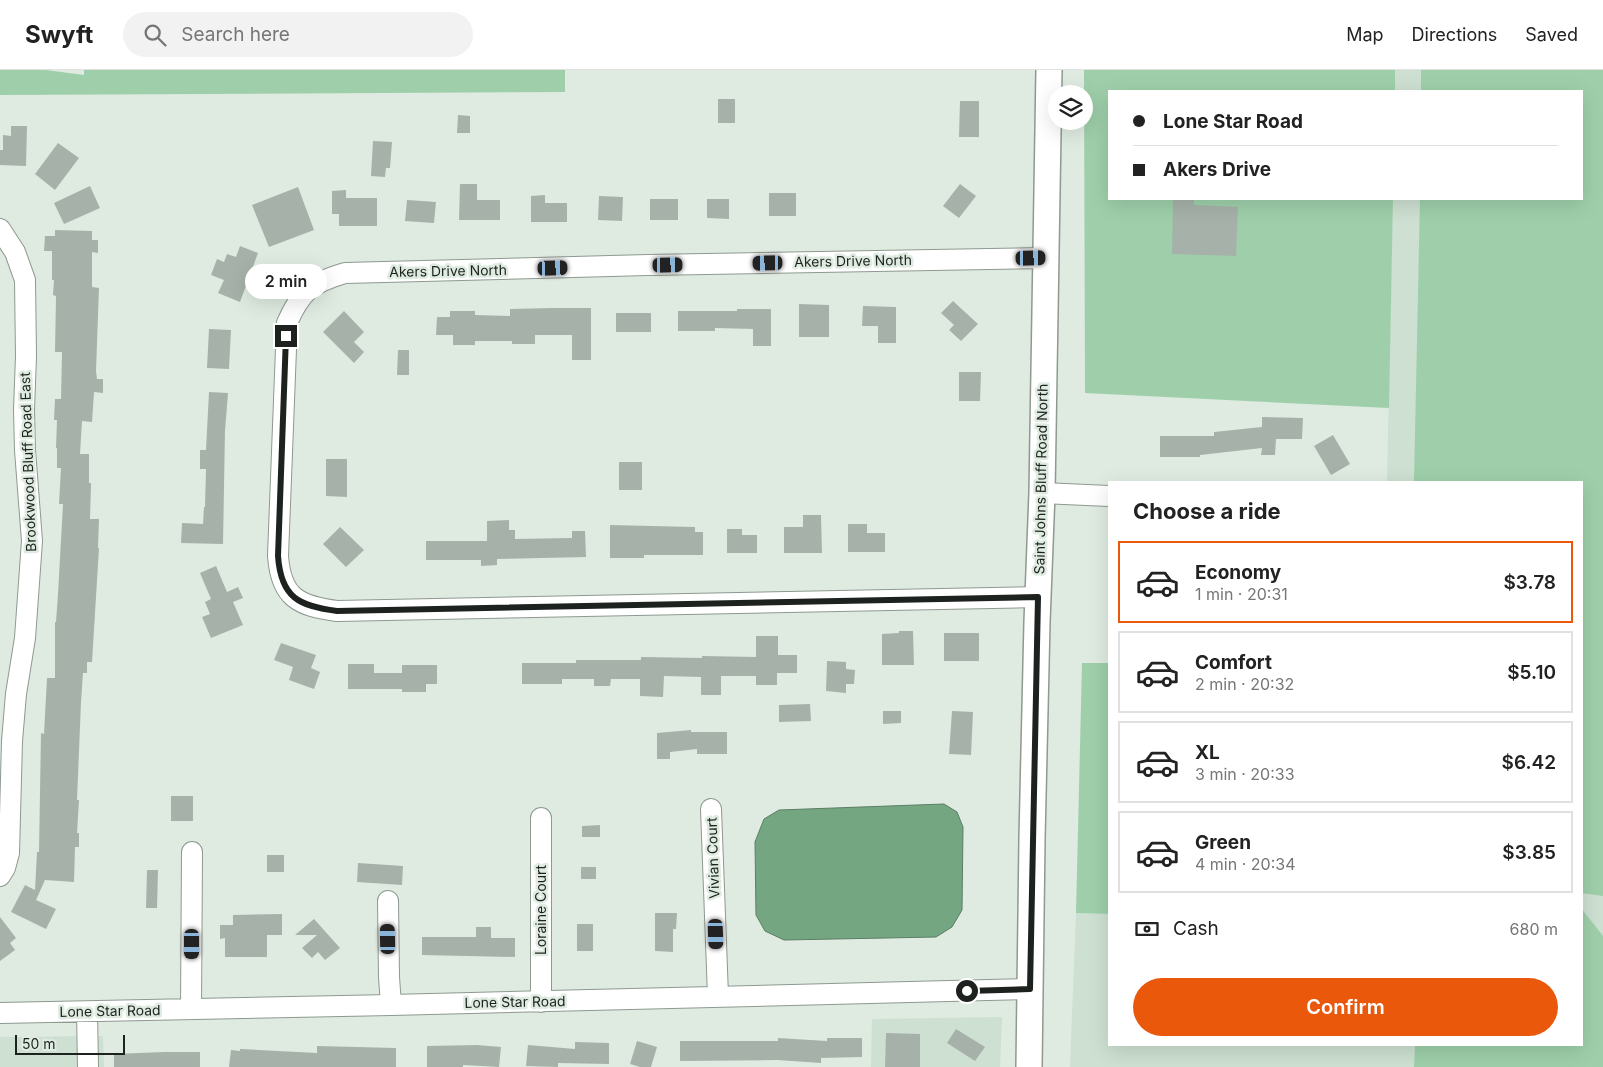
<!DOCTYPE html>
<meta charset="utf-8">
<style>
body{margin:0;font-family:Inter,sans-serif;background:#f2f2f2;color:#222;height:100vh;display:flex;flex-direction:column;font-size:19px;white-space:nowrap}
*{box-sizing:border-box;margin:0}
p{font-size:16px;color:#767676}
.icon{flex:none;width:28px;height:28px;fill:none;stroke:currentColor;stroke-width:2;stroke-linecap:round;stroke-linejoin:round}
.map{position:relative;flex:1;overflow:hidden}
.details{position:absolute;left:1108px;top:411px;width:475px;height:565px;display:flex;flex-direction:column;background:#fff;border-radius:0px;box-shadow:0 5px 20px #0002}
.details>*{flex:none}
.top-card{position:absolute;left:1108px;top:20px;width:475px;height:110px;border-radius:0px;box-shadow:0 5px 20px #0002;display:grid;align-content:center;height:110px;padding:0 25px;background:#fff}
.fabs{position:absolute;left:1048px;top:15px;display:grid;gap:10px}
.fabs a{display:grid;place-items:center;width:45px;height:45px;border-radius:50%;background:#fff;box-shadow:0 5px 20px #0002;font-size:25px}
.scale{position:absolute;left:15px;bottom:12px;width:110px;box-sizing:border-box;padding-left:5px;border:2px solid #1d221e;border-top:0;font-size:14px;line-height:18px;white-space:nowrap;color:#1d221e;-webkit-text-stroke:4px #dfebe1;paint-order:stroke}
.end{position:absolute;width:22px;height:22px;margin:-11px;border:6px solid #1d221e;background:#fff;box-shadow:0 0 0 2px #fff}
.from{border-radius:50%}
.bubble{position:absolute;height:35px;border-radius:18px;background:#fff;box-shadow:0 5px 20px #0002;font-size:16px;font-weight:600;line-height:35px;text-align:center}
.car{position:absolute;width:15px;height:30px;margin:-15px -8px;border-radius:6px;box-shadow:0 0 4px 1px #0007;background:linear-gradient(#222 24%,#8ab4d8 0 40%,#222 0 76%,#8ab4d8 0 86%,#222 0)}
.top-card b{display:flex;align-items:center;gap:18px;height:48px;font-size:19px}
.top-card b+b{border-top:1px solid #e0e0e0}
.top-card i{width:12px;height:12px;background:#222}
ul{padding:0;list-style:none}
li{display:flex;align-items:center;gap:15px;height:82px;margin:0 10px 8px;padding:0 15px;border:2px solid #e0e0e0;border-radius:0px}
li div{flex:1}
li b{display:block;font-size:19px}
li em{font-style:normal;font-weight:600}
li.selected{border-color:#ea580c}
li>.icon{width:45px;height:45px;stroke-width:1.5}
h2{padding:0 25px;font-size:22px;line-height:60px}
.pay{display:flex;align-items:center;gap:12px;height:55px;padding:0 25px;font-size:19px}
.pay p{margin-inline-start:auto}
.action{display:flex;gap:10px;margin-top:auto;padding:10px 25px}
.action a{flex:1;height:58px;border-radius:30px;background:#ea580c;color:#fff;font-size:20px;font-weight:600;line-height:58px;text-align:center}
header{display:flex;align-items:center;gap:30px;box-sizing:border-box;height:70px;padding:0 25px;background:#fff;border-bottom:1px solid #e0e0e0}
header strong{font-size:24px}
nav{display:flex;gap:28px;margin-inline-start:auto;font-size:18px}
.search{width:350px;height:45px;background:#f2f2f2;display:flex;align-items:center;gap:12px;box-sizing:border-box;padding:0 18px;border-radius:28px;color:#767676;font-size:19px}
.map>svg:first-child{display:block}
</style>
<header>
<strong>Swyft</strong>
<div class="search"><svg class="icon" aria-label="search" viewBox="0 0 24 24"><circle cx="10" cy="10" r="6"/><path d="M15 15l6 6"/></svg>Search here</div>
<nav><a>Map</a><a>Directions</a><a>Saved</a></nav>
</header>
<div class="map">
<svg width="1603" height="997" viewBox="0 0 1603 997">
<rect width="100%" height="100%" fill="#dfebe1"/>
<path fill="#cde0d1" d="M 1395,0 L 1603,0 L 1603,997 L 1070,997 L 1076,843 L 1109,844 L 1109,975 L 1581,975 L 1581,412 L 1387,412 L 1393,129 L 1581,129 L 1581,21 L 1395,21 Z
M 1002,947 L 1000,997 L 871,997 L 872,949 Z
M 103,966 L 104,997 L 0,997 L 0,967 Z"/>
<path fill="#9ecfaa" d="M 0,0 L 46,0 L 84,5 L 84,0 L 565,0 L 565,22 L 0,25 Z
M 1084,0 L 1395,0 L 1395,21 L 1109,21 L 1109,129 L 1393,129 L 1389,338 L 1085,323 Z
M 1421,0 L 1603,0 L 1603,826 L 1581,823 L 1581,412 L 1414,412 L 1420,129 L 1581,129 L 1581,21 L 1421,21 Z
M 1082,593 L 1109,593 L 1109,844 L 1076,843 Z
M 1581,838 L 1603,866 L 1603,997 L 1414,997 L 1415,975 L 1581,975 Z"/>
<path fill="#75a682" stroke="#5b7e64" d="M 944,734 L 957,742 L 963,757 L 962,840 L 952,857 L 936,867 L 784,870 L 765,861 L 756,845 L 755,772 L 764,749 L 779,740 Z"/>
<path fill="#a6b2a9" d="M 718,29 L 735,29 L 735,53 L 718,53 Z
M 960,31 L 979,31 L 979,67 L 959,67 Z
M 458,45 L 470,46 L 470,63 L 457,63 Z
M 11,56 L 27,56 L 26,96 L 0,95 L 0,80 L 3,80 L 3,65 L 11,66 Z
M 373,71 L 392,72 L 390,98 L 386,98 L 385,107 L 371,106 Z
M 58,73 L 79,88 L 55,120 L 35,104 Z
M 460,114 L 477,114 L 477,130 L 500,130 L 500,150 L 459,150 Z
M 960,114 L 976,126 L 959,148 L 943,136 Z
M 90,116 L 100,138 L 64,154 L 54,133 Z
M 298,117 L 314,160 L 269,177 L 252,135 Z
M 346,120 L 346,128 L 377,128 L 377,156 L 339,156 L 339,144 L 332,144 L 332,121 Z
M 769,123 L 796,123 L 796,146 L 769,146 Z
M 545,125 L 545,133 L 567,133 L 567,152 L 531,152 L 531,126 Z
M 599,126 L 623,127 L 622,151 L 598,150 Z
M 650,129 L 678,129 L 678,150 L 650,150 Z
M 707,129 L 729,129 L 729,149 L 707,148 Z
M 1173,129 L 1194,129 L 1194,135 L 1238,137 L 1236,186 L 1172,184 Z
M 407,130 L 436,132 L 434,153 L 405,151 Z
M 55,160 L 92,161 L 92,170 L 98,170 L 98,183 L 92,182 L 92,217 L 99,218 L 96,301 L 97,309 L 103,309 L 103,323 L 94,322 L 92,352 L 82,351 L 80,384 L 89,384 L 89,413 L 91,413 L 90,449 L 99,449 L 98,478 L 99,478 L 92,592 L 87,592 L 87,603 L 83,603 L 81,632 L 77,730 L 79,730 L 77,763 L 79,763 L 79,777 L 75,777 L 74,812 L 45,810 L 36,830 L 56,839 L 46,859 L 11,842 L 25,815 L 35,820 L 37,782 L 39,782 L 41,663 L 44,664 L 47,608 L 55,608 L 55,552 L 56,552 L 58,524 L 63,434 L 59,434 L 61,398 L 57,398 L 57,378 L 56,378 L 57,350 L 54,350 L 55,329 L 61,329 L 62,282 L 55,282 L 56,226 L 53,225 L 54,210 L 52,210 L 52,181 L 44,181 L 45,166 L 55,166 Z
M 240,176 L 258,183 L 240,232 L 218,223 L 224,210 L 211,205 L 217,189 L 224,192 L 227,184 L 236,187 Z
M 953,231 L 978,254 L 961,271 L 949,260 L 954,255 L 941,243 Z
M 799,234 L 829,235 L 829,267 L 799,267 Z
M 863,236 L 896,237 L 896,273 L 878,273 L 878,256 L 862,256 Z
M 552,238 L 591,238 L 591,290 L 572,290 L 572,265 L 535,265 L 535,274 L 512,274 L 512,271 L 475,271 L 475,275 L 453,275 L 453,265 L 436,265 L 437,247 L 450,247 L 450,241 L 475,241 L 475,245 L 510,246 L 510,239 Z
M 737,239 L 771,239 L 771,276 L 753,276 L 753,259 L 715,258 L 715,261 L 678,261 L 678,241 L 737,241 Z
M 344,241 L 364,262 L 354,272 L 364,282 L 354,293 L 323,262 Z
M 616,243 L 651,243 L 651,262 L 616,262 Z
M 209,259 L 231,260 L 229,299 L 207,298 Z
M 398,280 L 409,280 L 409,305 L 397,305 Z
M 959,302 L 981,302 L 980,331 L 959,331 Z
M 209,322 L 228,323 L 225,361 L 223,474 L 181,473 L 182,453 L 203,454 L 204,437 L 205,437 L 206,399 L 200,399 L 200,380 L 206,380 Z
M 1262,347 L 1303,348 L 1302,369 L 1276,369 L 1275,385 L 1261,385 L 1262,378 L 1200,385 L 1200,387 L 1160,387 L 1160,366 L 1214,366 L 1214,362 L 1262,357 Z
M 1333,365 L 1350,394 L 1331,405 L 1314,376 Z
M 326,389 L 347,389 L 347,427 L 326,426 Z
M 619,392 L 642,392 L 642,420 L 619,420 Z
M 803,445 L 821,445 L 822,483 L 784,483 L 784,457 L 803,457 Z
M 509,450 L 509,460 L 515,460 L 515,469 L 572,468 L 572,461 L 585,461 L 586,487 L 497,489 L 497,495 L 481,496 L 481,490 L 426,490 L 426,471 L 487,471 L 487,451 Z
M 848,454 L 867,454 L 867,463 L 885,463 L 885,482 L 848,482 Z
M 610,455 L 695,457 L 695,462 L 703,462 L 703,485 L 644,485 L 644,488 L 610,488 Z
M 340,457 L 364,480 L 346,497 L 323,474 Z
M 727,459 L 742,459 L 742,465 L 757,465 L 757,483 L 727,483 Z
M 216,496 L 227,522 L 238,517 L 243,528 L 233,532 L 243,555 L 211,568 L 202,547 L 210,544 L 205,532 L 211,529 L 200,503 Z
M 899,561 L 913,561 L 914,595 L 882,595 L 882,564 L 899,563 Z
M 944,563 L 979,563 L 979,591 L 944,591 Z
M 756,566 L 778,566 L 778,585 L 797,585 L 797,603 L 777,603 L 777,615 L 756,615 L 756,606 L 721,606 L 721,625 L 701,625 L 701,607 L 664,606 L 663,627 L 640,626 L 640,609 L 611,609 L 610,616 L 594,616 L 594,609 L 562,609 L 562,614 L 522,614 L 522,593 L 576,593 L 576,590 L 641,590 L 641,587 L 702,588 L 702,586 L 756,587 Z
M 281,573 L 316,585 L 311,598 L 320,602 L 314,619 L 289,610 L 293,597 L 274,590 Z
M 827,591 L 846,592 L 846,599 L 855,600 L 854,614 L 846,614 L 846,623 L 826,621 Z
M 348,594 L 374,594 L 374,603 L 402,603 L 402,595 L 437,595 L 437,614 L 426,614 L 426,622 L 402,622 L 402,619 L 348,619 Z
M 810,634 L 811,651 L 779,652 L 779,635 Z
M 883,641 L 901,641 L 901,653 L 883,654 Z
M 952,641 L 973,642 L 971,685 L 949,684 Z
M 691,660 L 691,662 L 727,662 L 727,684 L 697,684 L 697,679 L 670,682 L 670,689 L 657,689 L 657,663 Z
M 171,726 L 193,726 L 193,751 L 171,751 Z
M 600,755 L 600,767 L 582,767 L 582,756 Z
M 267,785 L 284,785 L 284,802 L 267,802 Z
M 358,793 L 403,796 L 402,815 L 357,812 Z
M 581,797 L 596,797 L 596,809 L 581,809 Z
M 147,800 L 158,800 L 157,838 L 146,838 Z
M 655,843 L 677,843 L 676,859 L 673,859 L 673,882 L 655,881 Z
M 282,844 L 282,865 L 267,865 L 267,887 L 225,887 L 225,868 L 220,869 L 220,855 L 233,855 L 233,845 Z
M 0,847 L 16,868 L 10,873 L 15,880 L 0,891 Z
M 314,849 L 340,878 L 325,890 L 318,882 L 312,888 L 302,878 L 317,865 L 295,865 Z
M 577,854 L 593,854 L 593,881 L 577,881 Z
M 476,857 L 491,857 L 491,868 L 515,868 L 515,887 L 422,885 L 422,867 L 476,867 Z
M 956,959 L 985,977 L 975,991 L 947,973 Z
M 886,963 L 920,964 L 920,997 L 885,997 Z
M 778,968 L 827,971 L 827,968 L 862,968 L 862,987 L 821,988 L 821,993 L 777,990 L 680,991 L 680,971 L 778,971 Z
M 637,971 L 657,977 L 651,997 L 640,997 L 630,994 Z
M 575,972 L 609,973 L 609,994 L 558,993 L 558,997 L 526,996 L 528,975 L 575,979 Z
M 477,975 L 501,977 L 499,997 L 463,995 L 463,997 L 427,997 L 427,976 Z
M 317,976 L 396,978 L 396,997 L 229,997 L 231,980 L 240,981 L 240,979 L 317,983 Z
M 164,982 L 200,982 L 200,997 L 114,997 L 114,984 Z"/>
<g fill="none" stroke-linecap="round" stroke-linejoin="round">
<g stroke="#8e9990" stroke-width="22">
<path id="minor" d="M 0,159 L 15,182 L 25,210 L 26,286 L 24,340 L 25,380 L 32,471 L 25,568 L 16,624 L 12,671 L 9,783 L 5,798 L 0,806
M 1042,423 L 1109,426
M 1038,527 L 337,541 C 299,536 281,528 278,486 L 287,253 C 301,221 311,213 345,203 L 648,195 L 1045,188
M 711,739 L 718,926
M 541,748 L 541,932
M 388,831 L 389,907 L 391,935
M 191,939 L 192,782
M 87,942 L 88,997
M 0,943 L 391,935 L 1030,919"/>
</g>
<g stroke="#8e9990" stroke-width="28">
<path id="major" d="M 1029,997 L 1032,769 L 1037,552 L 1042,423 L 1049,0"/>
</g>
<use href="#minor" stroke="#fff" stroke-width="20"/>
<use href="#major" stroke="#fff" stroke-width="25"/>
</g>
<g fill="none" stroke-linecap="round" stroke-linejoin="round">
<path stroke="#1d221e" stroke-width="6" d="M 286,266 L 278,486 C 281,528 299,536 337,541 L 1038,527 L 1030,919 L 967,921"/>
</g>
<g text-anchor="middle" stroke-width="5" stroke-linejoin="round" paint-order="stroke">
<g font-size="14" fill="#1d221e" stroke="#dfebe1">
<text transform="translate(853 191) rotate(-1)" y="5">Akers Drive North</text>
<text transform="translate(448 201) rotate(-1)" y="5">Akers Drive North</text>
<text transform="translate(28 392) rotate(-92)" y="5">Brookwood Bluff Road East</text>
<text transform="translate(1041 409) rotate(-89)" y="5">Saint Johns Bluff Road North</text>
<text transform="translate(713 788) rotate(-92)" y="5">Vivian Court</text>
<text transform="translate(541 840) rotate(-90)" y="5">Loraine Court</text>
<text transform="translate(515 932) rotate(-1)" y="5">Lone Star Road</text>
<text transform="translate(110 941) rotate(-1)" y="5">Lone Star Road</text>
</g>
</g>
</svg>
<div class="fabs">
<a><svg class="icon" aria-label="layers" viewBox="0 0 24 24"><path d="M12 4l9 5-9 5-9-5zM3 14l9 5 9-5"/></svg></a>
</div>
<div class="scale">50 m</div>
<i class="end from" style="left:967px;top:921px"></i>
<i class="end" style="left:286px;top:266px"></i>
<div class="bubble" style="left:245px;top:194px;width:82px">2 min</div>
<i class="car" style="left:1031px;top:188px;rotate:89deg"></i>
<i class="car" style="left:768px;top:193px;rotate:269deg"></i>
<i class="car" style="left:668px;top:195px;rotate:89deg"></i>
<i class="car" style="left:553px;top:198px;rotate:88deg"></i>
<i class="car" style="left:716px;top:864px;rotate:178deg"></i>
<i class="car" style="left:388px;top:869px;rotate:359deg"></i>
<i class="car" style="left:192px;top:874px;rotate:180deg"></i>
<div class="top-card">
<b><i class="from"></i>Lone Star Road</b>
<b><i></i>Akers Drive</b>
</div>
<section class="details">
<h2>Choose a ride</h2>
<ul>
<li class="selected"><svg class="icon" aria-label="car" viewBox="0 0 24 24"><path d="M5 17H2v-5l4-1 3-4h7l3 4 3 1v5h-3M9 17h6M6 11h13"/><circle cx="7" cy="17" r="2"/><circle cx="17" cy="17" r="2"/></svg><div><b>Economy</b><p>1 min · 20:31</p></div><em>$3.78</em></li>
<li><svg class="icon" aria-label="car" viewBox="0 0 24 24"><path d="M5 17H2v-5l4-1 3-4h7l3 4 3 1v5h-3M9 17h6M6 11h13"/><circle cx="7" cy="17" r="2"/><circle cx="17" cy="17" r="2"/></svg><div><b>Comfort</b><p>2 min · 20:32</p></div><em>$5.10</em></li>
<li><svg class="icon" aria-label="car" viewBox="0 0 24 24"><path d="M5 17H2v-5l4-1 3-4h7l3 4 3 1v5h-3M9 17h6M6 11h13"/><circle cx="7" cy="17" r="2"/><circle cx="17" cy="17" r="2"/></svg><div><b>XL</b><p>3 min · 20:33</p></div><em>$6.42</em></li>
<li><svg class="icon" aria-label="car" viewBox="0 0 24 24"><path d="M5 17H2v-5l4-1 3-4h7l3 4 3 1v5h-3M9 17h6M6 11h13"/><circle cx="7" cy="17" r="2"/><circle cx="17" cy="17" r="2"/></svg><div><b>Green</b><p>4 min · 20:34</p></div><em>$3.85</em></li>
</ul>
<div class="pay"><svg class="icon" aria-label="cash" viewBox="0 0 24 24"><path d="M3 7h18v10H3z"/><circle cx="12" cy="12" r="2"/></svg>Cash<p>680 m</p></div>
<div class="action"><a>Confirm</a></div>
</section>
</div>
